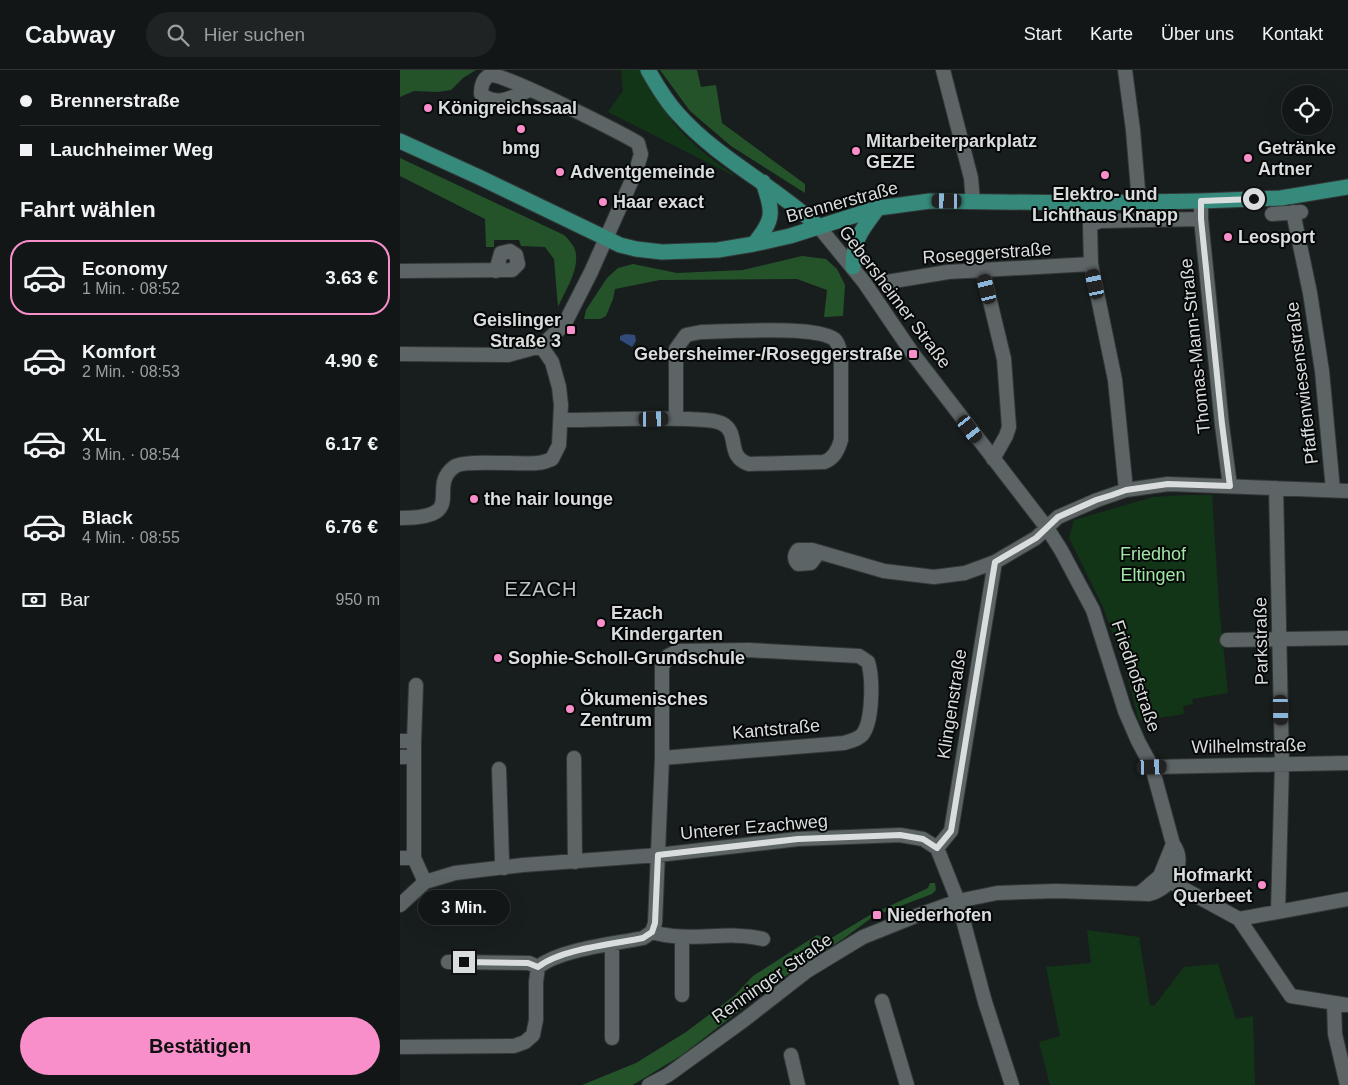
<!DOCTYPE html>
<html lang="de">
<meta charset="utf-8">
<style>
body{margin:0;font-family:Helvetica,sans-serif;background:#1f2323;color:#f1f3f6;height:100vh;display:flex;flex-direction:column;font-size:19px;white-space:nowrap}
*{box-sizing:border-box;margin:0}
p{font-size:16px;color:#9c9fa1}
.icon{flex:none;width:28px;height:28px;fill:none;stroke:currentColor;stroke-width:2;stroke-linecap:round;stroke-linejoin:round}
.map{position:relative;flex:1;overflow:hidden}
.side{display:flex;flex-direction:column;background:#121616;width:400px}
.side>*{flex:none}
.top-card{display:grid;align-content:center;height:110px;padding:0 20px;background:#121616}
.fabs{position:absolute;left:882px;top:15px;display:grid;gap:10px}
.fabs a{display:grid;place-items:center;width:50px;height:50px;border-radius:50%;background:#121616;box-shadow:0 5px 20px #0002,0 0 0 1px #313535;font-size:25px}
.end{position:absolute;width:22px;height:22px;margin:-11px;border:6px solid #d9ddde;background:#111;box-shadow:0 0 0 2px #111}
.from{border-radius:50%}
.bubble{position:absolute;height:35px;border-radius:18px;background:#121616;box-shadow:0 5px 20px #0002,0 0 0 1px #313535;font-size:16px;font-weight:700;line-height:35px;text-align:center}
.car{position:absolute;width:15px;height:30px;margin:-15px -8px;border-radius:6px;box-shadow:0 0 4px 1px #0007;background:linear-gradient(#222 24%,#8ab4d8 0 40%,#222 0 76%,#8ab4d8 0 86%,#222 0)}
.top-card b{display:flex;align-items:center;gap:18px;height:48px;font-size:19px}
.top-card b+b{border-top:1px solid #313535}
.top-card i{width:12px;height:12px;background:#f1f3f6}
ul{padding:0;list-style:none}
li{display:flex;align-items:center;gap:15px;height:75px;margin:0 10px 8px;padding:0 10px;border:2px solid transparent;border-radius:20px}
li div{flex:1}
li b{display:block;font-size:19px}
li em{font-style:normal;font-weight:700}
li.current{border-color:#f98fca}
li>.icon{width:45px;height:45px;stroke-width:1.5}
h2{padding:0 20px;font-size:22px;line-height:60px}
.pay{display:flex;align-items:center;gap:12px;height:55px;padding:0 20px;font-size:19px}
.pay p{margin-inline-start:auto}
.primary-button{display:flex;gap:10px;margin-top:auto;padding:10px 20px}
.primary-button a{flex:1;height:58px;border-radius:30px;background:#f98fca;color:#111;font-size:20px;font-weight:700;line-height:58px;text-align:center}
header{display:flex;align-items:center;gap:30px;box-sizing:border-box;height:70px;padding:0 25px;background:#121616;border-bottom:1px solid #313535}
header strong{font-size:24px}
nav{display:flex;gap:28px;margin-inline-start:auto;font-size:18px}
.search{width:350px;height:45px;background:#1f2323;display:flex;align-items:center;gap:12px;box-sizing:border-box;padding:0 18px;border-radius:28px;color:#9c9fa1;font-size:19px}
main{display:flex;flex:1;min-height:0}
.map>svg:first-child{display:block}
</style>
<header>
<strong>Cabway</strong>
<div class="search"><svg class="icon" aria-label="search" viewBox="0 0 24 24"><circle cx="10" cy="10" r="6"/><path d="M15 15l6 6"/></svg>Hier suchen</div>
<nav><a>Start</a><a>Karte</a><a>Über uns</a><a>Kontakt</a></nav>
</header>
<main>
<section class="side">
<div class="top-card">
<b><i class="from"></i>Brennerstraße</b>
<b><i></i>Lauchheimer Weg</b>
</div>
<h2>Fahrt wählen</h2>
<ul>
<li class="current"><svg class="icon" aria-label="car" viewBox="0 0 24 24"><path d="M5 17H2v-5l4-1 3-4h7l3 4 3 1v5h-3M9 17h6M6 11h13"/><circle cx="7" cy="17" r="2"/><circle cx="17" cy="17" r="2"/></svg><div><b>Economy</b><p>1 Min. · 08:52</p></div><em>3.63 €</em></li>
<li><svg class="icon" aria-label="car" viewBox="0 0 24 24"><path d="M5 17H2v-5l4-1 3-4h7l3 4 3 1v5h-3M9 17h6M6 11h13"/><circle cx="7" cy="17" r="2"/><circle cx="17" cy="17" r="2"/></svg><div><b>Komfort</b><p>2 Min. · 08:53</p></div><em>4.90 €</em></li>
<li><svg class="icon" aria-label="car" viewBox="0 0 24 24"><path d="M5 17H2v-5l4-1 3-4h7l3 4 3 1v5h-3M9 17h6M6 11h13"/><circle cx="7" cy="17" r="2"/><circle cx="17" cy="17" r="2"/></svg><div><b>XL</b><p>3 Min. · 08:54</p></div><em>6.17 €</em></li>
<li><svg class="icon" aria-label="car" viewBox="0 0 24 24"><path d="M5 17H2v-5l4-1 3-4h7l3 4 3 1v5h-3M9 17h6M6 11h13"/><circle cx="7" cy="17" r="2"/><circle cx="17" cy="17" r="2"/></svg><div><b>Black</b><p>4 Min. · 08:55</p></div><em>6.76 €</em></li>
</ul>
<div class="pay"><svg class="icon" aria-label="cash" viewBox="0 0 24 24"><path d="M3 7h18v10H3z"/><circle cx="12" cy="12" r="2"/></svg>Bar<p>950 m</p></div>
<div class="primary-button"><a>Bestätigen</a></div>
</section>
<div class="map">
<svg width="948" height="1015" viewBox="0 0 948 1015">
<rect width="100%" height="100%" fill="#181e1e"/>
<path fill="#133517" d="M 221,0 L 242,0 C 249,15 267,47 279,59 C 296,78 317,93 338,108 L 208,42 L 223,21 Z
M 785,425 L 812,425 L 819,535 L 828,623 L 792,629 L 793,634 L 783,636 L 784,644 L 739,651 L 726,602 L 703,537 L 669,468 L 674,450 L 753,427 Z
M 687,860 L 739,867 L 750,935 L 754,936 L 784,897 L 818,894 L 836,949 L 853,946 L 855,1015 L 650,1015 L 639,972 L 660,966 L 646,897 L 691,893 Z"/>
<path fill="#24532a" d="M 0,0 L 76,0 L 63,8 L 51,20 L 38,22 L 14,21 L 0,27 Z
M 260,0 L 297,0 L 301,17 L 316,15 L 322,53 L 405,114 L 405,123 L 331,76 L 290,41 Z
M 0,88 L 164,165 C 169,170 176,177 176,185 C 178,202 165,221 158,237 L 154,189 L 145,177 L 121,176 L 119,170 L 94,170 L 94,177 L 86,177 L 85,149 L 0,106 Z
M 402,186 L 426,189 L 437,199 L 445,215 L 443,246 L 424,247 L 427,220 L 397,209 L 260,210 L 215,219 L 213,229 L 206,246 L 200,249 L 184,249 L 186,240 L 207,208 L 218,198 L 233,194 L 277,203 L 343,200 Z
M 530,813 L 535,813 L 536,820 L 532,824 L 474,846 L 443,869 L 378,911 L 282,985 L 236,1013 L 232,1015 L 182,1015 L 236,993 L 286,962 L 334,926 L 353,906 L 417,865 L 428,870 L 470,845 L 528,818 Z"/>
<path fill="#314c7a" d="M 226,264 L 235,265 L 236,271 L 232,277 L 220,270 L 220,266 Z"/>
<g fill="none" stroke-linecap="round" stroke-linejoin="round">
<g stroke="#333737" stroke-width="16">
<path id="minor" d="M 543,0 L 571,108 L 573,132
M 725,0 L 733,60 L 739,132
M 801,131 L 801,149 L 822,355 L 830,416
M 893,142 L 910,223 L 922,301 L 933,420
M 872,144 L 901,142
M 0,201 L 112,200 L 118,194 L 116,185 L 110,181 L 101,183 L 96,201
M 583,202 L 604,289 L 609,357 L 606,366 L 593,389
M 487,212 L 548,202 L 691,194
M 0,284 L 108,285 L 141,276 L 164,255 L 191,202 L 236,101 L 241,84 L 238,73 C 221,63 103,3 91,5 C 82,8 81,17 81,24 C 98,38 113,26 130,20
M 162,350 C 203,350 246,347 288,349 C 299,350 311,349 321,353 C 341,362 325,387 349,394 L 424,392 C 434,389 438,380 441,370 L 441,290 C 440,284 440,274 434,269 C 414,255 329,262 301,262 L 286,265 L 276,279 L 276,349
M 876,418 L 882,693 L 878,842
M 726,420 L 715,310 L 691,194 L 690,155 L 700,151 L 801,149
M 0,448 C 70,448 26,418 54,397 C 63,389 121,395 137,393 C 142,393 147,391 152,389 L 159,375 L 161,335 L 159,317 L 152,292 L 141,276
M 419,482 L 411,493 L 398,494 C 394,489 394,485 398,480 L 412,480 L 484,501 L 534,507 L 565,503 L 595,492 L 636,468 L 658,447 L 697,430 L 726,420 L 768,414 L 948,421
M 827,570 L 948,568
M 0,671 L 14,671 L 14,788 L 25,812
M 14,671 L 16,615
M 0,687 L 14,687
M 174,688 L 175,792
M 752,697 L 948,693
M 99,699 L 102,790 L 104,798
M 537,778 L 551,761 L 595,492
M 0,788 L 14,788
M 760,806 L 839,849 L 891,926 L 948,935
M 740,823 L 760,806 L 773,774
M 0,835 L 25,812 L 55,803 L 123,795 L 258,785 L 398,769 L 500,765 L 523,769 L 537,778 L 558,831 L 585,932 L 612,1015
M 839,849 L 948,829
M 252,862 C 288,873 327,860 363,869
M 282,867 L 282,925
M 212,875 L 212,968
M 48,892 L 129,893 L 138,897
M 482,931 L 507,1015
M 934,933 L 935,964 L 947,1015
M 0,977 L 114,976 L 125,972 L 133,965 L 136,950 L 136,912 L 138,897 C 161,879 214,874 243,868 L 252,862 L 255,853 L 262,688 L 262,597 L 268,586 L 278,581 L 348,580 L 459,586 L 468,592 C 473,608 473,652 462,665 C 457,670 450,671 444,673 L 262,688
M 391,985 L 398,1015
M 249,1015 L 268,1005 L 344,950 L 407,901 L 463,867 L 513,847 L 558,831 L 597,823 L 657,821 L 749,824 C 770,819 788,794 773,774 L 752,697 L 738,671 L 725,641 L 693,540 L 661,480 L 647,458 L 513,284 L 464,212 L 419,157"/>
</g>
<g stroke="#333737" stroke-width="17">
<path id="major" d="M 248,0 C 257,16 266,31 278,44 C 318,89 375,116 419,157
M 0,71 L 81,108 L 220,175 L 236,179 L 262,182 L 318,180 L 354,174 L 390,166 L 478,138 L 530,131 L 683,133 L 801,131 L 881,128 L 948,117
M 354,174 C 375,148 373,143 363,112
M 453,197 C 454,167 461,161 478,138"/>
</g>
<use href="#minor" stroke="#5d6465" stroke-width="14"/>
<use href="#major" stroke="#358a7b" stroke-width="15"/>
</g>
<g fill="none" stroke-linecap="round" stroke-linejoin="round">
<path stroke="#d9ddde" stroke-width="6" d="M 64,892 L 128,893 L 138,897 C 160,879 214,874 243,868 L 252,862 L 255,853 L 258,785 L 398,769 L 500,765 L 523,769 L 537,778 L 551,761 L 595,492 L 636,468 L 658,447 L 696,430 L 712,425 L 726,420 L 768,414 L 830,416 L 822,354 L 801,149 L 801,131 L 854,129"/>
</g>
<g fill="#f98fca" stroke="#060808" stroke-width="2">
<circle cx="28" cy="38" r="5"/>
<circle cx="121" cy="59" r="5"/>
<circle cx="456" cy="81" r="5"/>
<circle cx="848" cy="88" r="5"/>
<circle cx="160" cy="102" r="5"/>
<circle cx="705" cy="105" r="5"/>
<circle cx="203" cy="132" r="5"/>
<circle cx="828" cy="167" r="5"/>
<rect x="166" y="255" width="10" height="10" rx="2.5"/>
<rect x="508" y="279" width="10" height="10" rx="2.5"/>
<circle cx="74" cy="429" r="5"/>
<circle cx="201" cy="553" r="5"/>
<circle cx="98" cy="588" r="5"/>
<circle cx="170" cy="639" r="5"/>
<circle cx="862" cy="815" r="5"/>
<rect x="472" y="840" width="10" height="10" rx="2.5"/>
</g>
<g text-anchor="middle" stroke-width="4" stroke-linejoin="round" paint-order="stroke">
<g font-size="18" font-weight="bold" fill="#d9ddde" stroke="#060808" text-anchor="start">
<text x="38" y="44">Königreichssaal</text>
<text x="466" y="77">Mitarbeiterparkplatz<tspan x="466" dy="21">GEZE</tspan></text>
<text x="121" y="84" text-anchor="middle">bmg</text>
<text x="858" y="84">Getränke<tspan x="858" dy="21">Artner</tspan></text>
<text x="170" y="108">Adventgemeinde</text>
<text x="705" y="130" text-anchor="middle">Elektro- und<tspan x="705" dy="21">Lichthaus Knapp</tspan></text>
<text x="213" y="138">Haar exact</text>
<text x="838" y="173">Leosport</text>
<text x="161" y="256" text-anchor="end">Geislinger<tspan x="161" dy="21">Straße 3</tspan></text>
<text x="503" y="290" text-anchor="end">Gebersheimer-/Roseggerstraße</text>
<text x="84" y="435">the hair lounge</text>
<text x="211" y="549">Ezach<tspan x="211" dy="21">Kindergarten</tspan></text>
<text x="108" y="594">Sophie-Scholl-Grundschule</text>
<text x="180" y="635">Ökumenisches<tspan x="180" dy="21">Zentrum</tspan></text>
<text x="852" y="811" text-anchor="end">Hofmarkt<tspan x="852" dy="21">Querbeet</tspan></text>
<text x="487" y="851">Niederhofen</text>
</g>
<g font-size="18" fill="#d9ddde" stroke="#060808">
<text transform="translate(442 132) rotate(-15)" y="6">Brennerstraße</text>
<text transform="translate(587 183) rotate(-4)" y="6">Roseggerstraße</text>
<text transform="translate(495 227) rotate(53)" y="6">Gebersheimer Straße</text>
<text transform="translate(795 276) rotate(-96)" y="6">Thomas-Mann-Straße</text>
<text transform="translate(902 313) rotate(-97)" y="6">Pfaffenwiesenstraße</text>
<text transform="translate(861 571) rotate(-91)" y="6">Parkstraße</text>
<text transform="translate(736 606) rotate(71)" y="6">Friedhofstraße</text>
<text transform="translate(552 634) rotate(-81)" y="6">Klingenstraße</text>
<text transform="translate(376 659) rotate(-5)" y="6">Kantstraße</text>
<text transform="translate(849 676) rotate(-1)" y="6">Wilhelmstraße</text>
<text transform="translate(354 757) rotate(-5)" y="6">Unterer Ezachweg</text>
<text transform="translate(372 908) rotate(-35)" y="6">Renninger Straße</text>
</g>
<g font-size="18" fill="#a0e6a5" stroke="#060808">
<text x="753" y="490">Friedhof<tspan x="753" dy="21">Eltingen</tspan></text>
</g>
<g font-size="20" letter-spacing="1" fill="#bcc3c4" stroke="#060808">
<text x="141" y="526">EZACH</text>
</g>
</g>
</svg>
<div class="fabs">
<a><svg class="icon" aria-label="locate" viewBox="0 0 24 24"><circle cx="12" cy="12" r="6"/><path d="M12 2v4M12 18v4M2 12h4M18 12h4"/></svg></a>
</div>
<i class="end from" style="left:854px;top:129px"></i>
<i class="end" style="left:64px;top:892px"></i>
<div class="bubble" style="left:18px;top:820px;width:92px">3 Min.</div>
<i class="car" style="left:547px;top:131px;rotate:271deg"></i>
<i class="car" style="left:695px;top:214px;rotate:348deg"></i>
<i class="car" style="left:587px;top:219px;rotate:346deg"></i>
<i class="car" style="left:254px;top:349px;rotate:89deg"></i>
<i class="car" style="left:570px;top:359px;rotate:143deg"></i>
<i class="car" style="left:881px;top:640px;rotate:179deg"></i>
<i class="car" style="left:752px;top:697px;rotate:88deg"></i>
</div>
</main>
